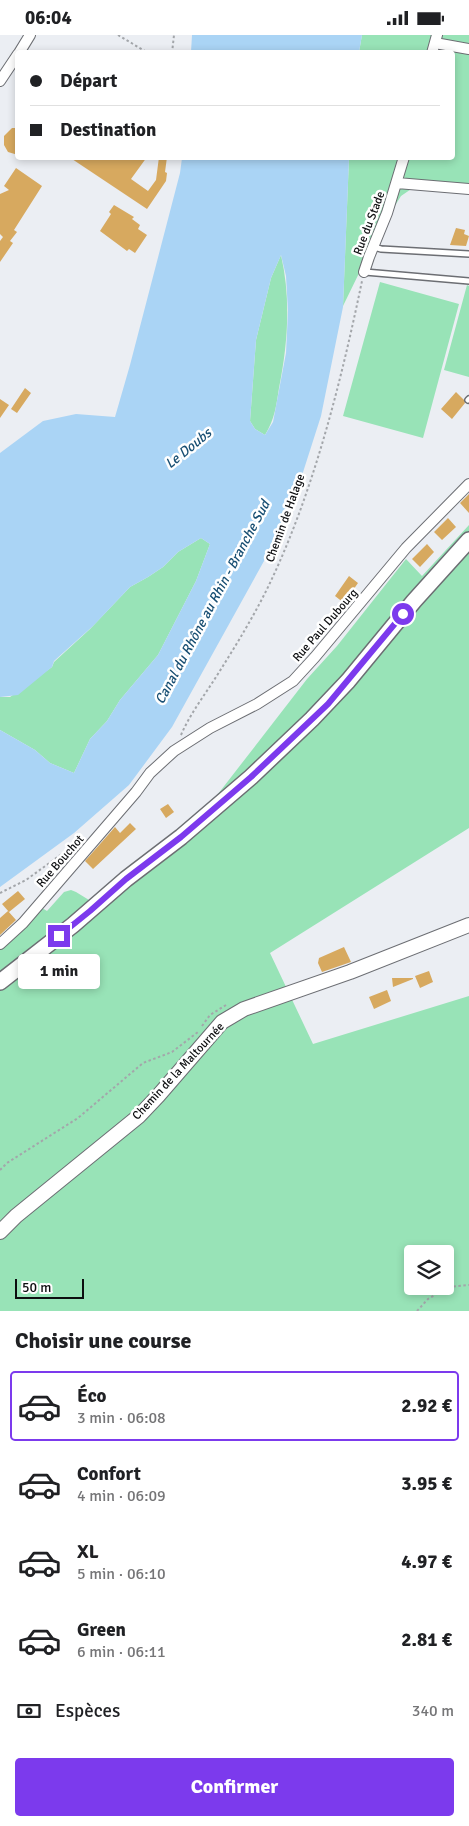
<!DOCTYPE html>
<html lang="fr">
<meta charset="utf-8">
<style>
body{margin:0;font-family:Signika,sans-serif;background:#f2f2f2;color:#202124;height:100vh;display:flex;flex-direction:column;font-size:19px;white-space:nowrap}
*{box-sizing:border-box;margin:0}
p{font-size:16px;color:#757577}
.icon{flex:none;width:28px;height:28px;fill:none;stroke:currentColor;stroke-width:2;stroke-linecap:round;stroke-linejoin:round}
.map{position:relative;height:1276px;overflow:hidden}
.drawer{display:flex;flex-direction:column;background:#fff;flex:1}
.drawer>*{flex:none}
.guide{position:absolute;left:15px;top:15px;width:440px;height:110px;border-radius:5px;box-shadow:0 2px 8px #0003;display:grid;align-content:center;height:110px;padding:0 15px;background:#fff}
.controls{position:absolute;left:404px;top:1210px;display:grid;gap:10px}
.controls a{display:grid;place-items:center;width:50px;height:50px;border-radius:5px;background:#fff;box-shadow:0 2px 8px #0003;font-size:25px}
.scale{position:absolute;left:15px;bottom:12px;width:69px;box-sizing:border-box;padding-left:5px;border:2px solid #0d0e10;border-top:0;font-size:14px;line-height:18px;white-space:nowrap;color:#0d0e10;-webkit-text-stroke:4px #fff;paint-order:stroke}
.end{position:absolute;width:22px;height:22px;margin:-11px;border:6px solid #7c3aed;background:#fff;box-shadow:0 0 0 2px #fff}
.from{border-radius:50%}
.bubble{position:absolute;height:35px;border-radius:5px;background:#fff;box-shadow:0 2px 8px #0003;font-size:16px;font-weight:700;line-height:35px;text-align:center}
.guide b{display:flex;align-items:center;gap:18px;height:48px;font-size:19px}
.guide b+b{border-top:1px solid #e0e0e0}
.guide i{width:12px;height:12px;background:#202124}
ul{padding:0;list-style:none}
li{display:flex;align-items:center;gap:15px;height:70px;margin:0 10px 8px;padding:0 5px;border:2px solid transparent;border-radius:5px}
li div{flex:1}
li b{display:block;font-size:19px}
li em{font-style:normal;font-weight:700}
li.current{border-color:#7c3aed}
li>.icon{width:45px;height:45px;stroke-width:1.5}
h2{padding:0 15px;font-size:22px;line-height:60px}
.pay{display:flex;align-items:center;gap:12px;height:55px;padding:0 15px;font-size:19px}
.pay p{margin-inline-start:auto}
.action{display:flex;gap:10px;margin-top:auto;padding:10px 15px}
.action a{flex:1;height:58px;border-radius:5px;background:#7c3aed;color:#fff;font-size:20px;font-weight:700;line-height:58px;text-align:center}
.status{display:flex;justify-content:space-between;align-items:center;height:35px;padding:0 25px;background:#fff;direction:ltr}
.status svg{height:14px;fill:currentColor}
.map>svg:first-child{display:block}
</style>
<div class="status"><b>06:04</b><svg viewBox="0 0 49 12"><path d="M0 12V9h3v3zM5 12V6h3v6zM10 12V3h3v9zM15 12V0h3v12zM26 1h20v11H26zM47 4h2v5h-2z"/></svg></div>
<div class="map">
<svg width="469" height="1276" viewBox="0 0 469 1276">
<rect width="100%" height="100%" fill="#ebeef3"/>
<path fill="#98e3b7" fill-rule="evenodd" d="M 362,0 L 469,0 L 469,149 L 423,146 L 401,161 L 368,214 L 364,228 L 343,271 L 349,123 L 452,122 L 452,18 L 359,17 Z
M 281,220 C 291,264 288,308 279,353 C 276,372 275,383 265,400 L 255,394 L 250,386 L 256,305 L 271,243 Z
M 380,247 L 459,269 L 423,403 L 343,381 Z
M 467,250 L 469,251 L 469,342 L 444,335 Z
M 469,490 L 469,793 L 270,918 L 313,1009 L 469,961 L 469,1276 L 0,1276 L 0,914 L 26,892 L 42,873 L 47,876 L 64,857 L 71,855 L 76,857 L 102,873 L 170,821 L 307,644 L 337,611 L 406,524 L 422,541 ZM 412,1219 L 445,1219 L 445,1251 L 412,1251 Z
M 201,503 L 210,509 L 196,546 L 158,620 L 120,665 L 107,686 L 90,704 L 74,738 L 50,728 L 35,715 L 0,695 L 0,662 L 10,662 L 52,632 L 54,627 L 90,594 L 130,552 L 148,542 L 163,532 L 178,517 Z"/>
<path fill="#aad4f5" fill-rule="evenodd" d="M 192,0 L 362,0 L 359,17 L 191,17 Z
M 182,123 L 349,123 L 343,272 L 321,381 L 289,481 L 172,692 L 129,750 L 74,798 L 0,852 L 0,695 L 35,715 L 50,728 L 74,738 L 90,704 L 107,686 L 120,665 L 158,620 L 196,546 L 210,509 L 201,503 L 178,517 L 163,532 L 148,542 L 130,552 L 93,591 L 54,626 L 52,632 L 18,660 L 0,662 L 0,418 L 43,386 L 76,379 L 115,382 L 130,330 L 180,138 ZM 281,220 L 286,241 L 288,276 L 286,318 L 273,387 L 265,400 L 255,394 L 250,386 L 256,305 L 271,243 Z"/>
<path fill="#d7a95f" d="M 12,93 L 18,93 L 18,120 L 8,117 L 4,110 L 4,101 Z
M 69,122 L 147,122 L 131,144 L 148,156 L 156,145 L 159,122 L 167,122 L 165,137 L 167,138 L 166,146 L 147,174 Z
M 16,133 L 42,151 L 14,195 L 17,197 L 10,206 L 13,208 L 0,227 L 0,206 L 3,202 L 0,199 L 0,159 L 9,155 L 4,151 Z
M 114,170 L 134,182 L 132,184 L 140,190 L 138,194 L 147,200 L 135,218 L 129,214 L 127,216 L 100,196 L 111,179 L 109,177 Z
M 456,193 L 465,195 L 464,199 L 469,201 L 466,211 L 450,210 Z
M 25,353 L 31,358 L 17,378 L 11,374 Z
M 456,357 L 464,365 L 465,368 L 452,384 L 441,374 Z
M 0,364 L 9,370 L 0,383 Z
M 469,459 L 469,478 L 460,468 Z
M 448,483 L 456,492 L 442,505 L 434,497 Z
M 427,509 L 434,517 L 420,532 L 412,524 Z
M 349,541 L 358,548 L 344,568 L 335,561 Z
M 168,769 L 174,777 L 166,783 L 160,774 Z
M 130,788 L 136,794 L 93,834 L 85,826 L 115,792 L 120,798 Z
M 18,856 L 25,864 L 9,877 L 2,869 Z
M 8,876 L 16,885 L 0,900 L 0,883 Z
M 344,912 L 351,927 L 322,937 L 318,928 L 319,923 Z
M 429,936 L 433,947 L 420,953 L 415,941 Z
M 392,943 L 413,943 L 413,944 L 393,952 Z
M 387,955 L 391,966 L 374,974 L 369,962 Z"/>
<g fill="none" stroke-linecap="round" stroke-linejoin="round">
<g stroke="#6c6e73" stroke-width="8">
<path id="lane" d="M 374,212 L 381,214 L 469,219
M 365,237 L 469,246
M 468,365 L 469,364"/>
</g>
<g stroke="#6c6e73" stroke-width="12">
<path id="street" d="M 435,8 L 469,14
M 19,18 L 30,0
M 432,18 L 437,0
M 0,46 L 18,19
M 397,148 L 469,154
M 364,237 L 369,222 L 387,178 L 404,122
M 0,909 L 23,888 L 136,757 L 150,738 L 174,716 L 210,693 L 257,669 L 293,646 L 315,622 L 406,513 L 469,449"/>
</g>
<g stroke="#6c6e73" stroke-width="16">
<path id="secondary" d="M 0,1197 L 16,1181 L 139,1081 L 158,1061 L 222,987 L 244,974 L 350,937 L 469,890"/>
</g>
<g stroke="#6c6e73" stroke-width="18">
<path id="primary" d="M 0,947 L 73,890 L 126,844 L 181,802 L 251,742 L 312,684 L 348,646 L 414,566 L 469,505"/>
</g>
<path stroke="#a3a6aa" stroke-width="2" stroke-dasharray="2.5 2.5" stroke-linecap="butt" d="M 118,0 L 148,18
M 172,18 L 174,0
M 181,700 C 190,679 204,661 216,642 C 235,612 254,581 269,550 C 314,456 341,347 362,246
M 0,858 L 26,845 L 81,805
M 202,991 L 210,980 L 226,970
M 0,1135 L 7,1128 L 78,1083 L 143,1028 L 172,1017 L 198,997
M 417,1276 L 428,1264 L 448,1252 L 469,1250"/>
<use href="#lane" stroke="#fff" stroke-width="5"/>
<use href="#street" stroke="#fff" stroke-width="10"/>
<use href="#secondary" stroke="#fff" stroke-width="14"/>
<use href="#primary" stroke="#fff" stroke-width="15"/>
</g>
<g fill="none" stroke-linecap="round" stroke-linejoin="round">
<path stroke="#7c3aed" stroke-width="6" d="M 59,901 L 90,876 L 126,844 L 181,802 L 251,742 L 328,669 L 403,579"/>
</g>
<g text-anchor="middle" stroke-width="5" stroke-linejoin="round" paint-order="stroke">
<g font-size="12" fill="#0d0e10" stroke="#fff">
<text transform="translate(369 188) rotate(-69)" y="4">Rue du Stade</text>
<text transform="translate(285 483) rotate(-70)" y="4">Chemin de Halage</text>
<text transform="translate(325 590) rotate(-49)" y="4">Rue Paul Dubourg</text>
<text transform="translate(60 826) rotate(-49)" y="4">Rue Bouchot</text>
<text transform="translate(178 1036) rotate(-47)" y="4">Chemin de la Maltournée</text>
</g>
<g font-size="14" font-style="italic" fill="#184f73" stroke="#fff">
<text transform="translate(188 413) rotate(-39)" y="5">Le Doubs</text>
<text transform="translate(212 567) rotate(-62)" y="5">Canal du Rhône au Rhin - Branche Sud</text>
</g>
</g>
</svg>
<div class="controls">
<a><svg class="icon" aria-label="layers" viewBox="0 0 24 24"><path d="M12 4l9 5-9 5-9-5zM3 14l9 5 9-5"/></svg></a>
</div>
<div class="scale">50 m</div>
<i class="end from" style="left:403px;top:579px"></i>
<i class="end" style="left:59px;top:901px"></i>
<div class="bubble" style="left:18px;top:919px;width:82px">1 min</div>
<div class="guide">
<b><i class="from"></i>Départ</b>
<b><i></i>Destination</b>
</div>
</div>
<section class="drawer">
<h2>Choisir une course</h2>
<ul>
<li class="current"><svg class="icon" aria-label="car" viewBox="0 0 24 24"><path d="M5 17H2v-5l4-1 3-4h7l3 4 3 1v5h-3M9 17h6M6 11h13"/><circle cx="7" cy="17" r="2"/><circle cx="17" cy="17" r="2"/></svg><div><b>Éco</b><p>3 min · 06:08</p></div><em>2.92 €</em></li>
<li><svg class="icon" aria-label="car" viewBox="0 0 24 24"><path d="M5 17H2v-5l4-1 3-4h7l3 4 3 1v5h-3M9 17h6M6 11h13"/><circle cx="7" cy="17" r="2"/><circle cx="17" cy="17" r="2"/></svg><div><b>Confort</b><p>4 min · 06:09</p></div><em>3.95 €</em></li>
<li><svg class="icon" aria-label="car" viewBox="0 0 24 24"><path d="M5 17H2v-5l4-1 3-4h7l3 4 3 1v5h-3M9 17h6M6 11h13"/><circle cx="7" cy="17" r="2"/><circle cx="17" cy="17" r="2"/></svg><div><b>XL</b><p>5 min · 06:10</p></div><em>4.97 €</em></li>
<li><svg class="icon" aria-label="car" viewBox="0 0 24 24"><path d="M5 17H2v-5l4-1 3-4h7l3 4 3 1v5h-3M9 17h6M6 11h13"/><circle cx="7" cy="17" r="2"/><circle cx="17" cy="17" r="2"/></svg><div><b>Green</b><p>6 min · 06:11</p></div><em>2.81 €</em></li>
</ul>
<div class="pay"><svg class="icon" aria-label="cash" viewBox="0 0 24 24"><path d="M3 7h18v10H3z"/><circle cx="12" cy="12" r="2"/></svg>Espèces<p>340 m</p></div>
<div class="action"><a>Confirmer</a></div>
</section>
